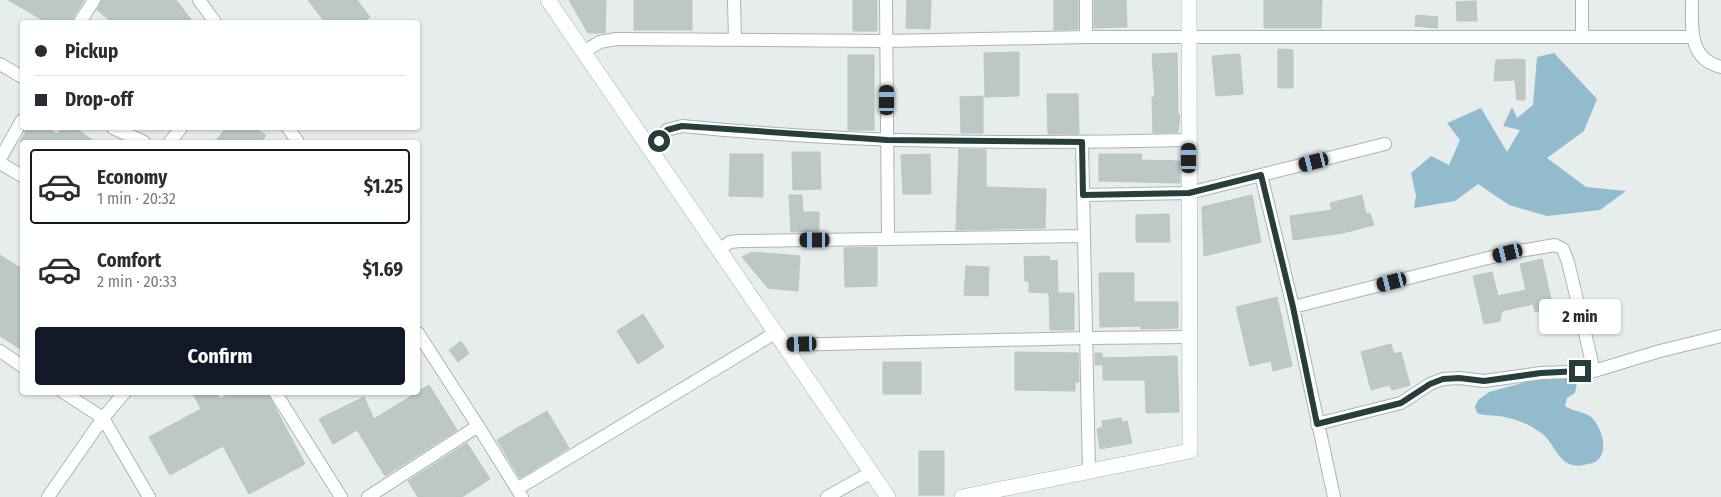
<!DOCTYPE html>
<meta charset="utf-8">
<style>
body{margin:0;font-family:"Fira Sans Condensed",sans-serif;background:#f2f2f3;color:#2b2b33;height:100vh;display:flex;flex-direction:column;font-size:19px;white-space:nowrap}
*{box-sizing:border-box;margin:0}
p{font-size:16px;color:#7c7c81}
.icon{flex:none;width:28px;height:28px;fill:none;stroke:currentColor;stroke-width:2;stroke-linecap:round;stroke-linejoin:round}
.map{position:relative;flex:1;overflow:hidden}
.panel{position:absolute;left:20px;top:140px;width:400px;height:255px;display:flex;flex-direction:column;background:#fff;border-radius:5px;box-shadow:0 1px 4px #0004}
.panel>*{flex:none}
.top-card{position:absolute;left:20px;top:20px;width:400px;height:110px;border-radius:5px;box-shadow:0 1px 4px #0004;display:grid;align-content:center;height:110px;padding:0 15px;background:#fff}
.end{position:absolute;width:22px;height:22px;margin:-11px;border:6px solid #263e3c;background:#fff;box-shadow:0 0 0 2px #fff}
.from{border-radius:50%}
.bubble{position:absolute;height:35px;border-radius:5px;background:#fff;box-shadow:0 1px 4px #0004;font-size:16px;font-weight:700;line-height:35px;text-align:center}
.car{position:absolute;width:15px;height:30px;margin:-15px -8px;border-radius:6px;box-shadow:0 0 4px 1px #0007;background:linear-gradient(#222 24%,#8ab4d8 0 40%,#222 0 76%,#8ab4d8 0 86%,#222 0)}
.top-card b{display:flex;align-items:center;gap:18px;height:48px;font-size:19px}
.top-card b+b{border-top:1px solid #e1e1e2}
.top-card i{width:12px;height:12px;background:#2b2b33}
ul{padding:9px 0 0;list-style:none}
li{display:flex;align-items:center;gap:15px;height:75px;margin:0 10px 8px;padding:0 5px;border:2px solid transparent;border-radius:5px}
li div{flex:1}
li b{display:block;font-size:19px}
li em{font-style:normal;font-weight:700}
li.on{border-color:#111827}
li>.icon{width:45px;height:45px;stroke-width:1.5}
.cta{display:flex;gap:10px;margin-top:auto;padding:10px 15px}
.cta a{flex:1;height:58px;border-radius:5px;background:#111827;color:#fff;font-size:20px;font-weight:700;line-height:58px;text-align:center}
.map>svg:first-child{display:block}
</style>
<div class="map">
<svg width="1721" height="497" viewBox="0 0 1721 497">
<rect width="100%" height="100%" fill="#e6edeb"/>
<path fill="#92bbce" d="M 1554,53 L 1597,99 L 1584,131 L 1547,158 L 1586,187 L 1626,191 L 1600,210 L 1547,216 L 1509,205 L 1478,184 L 1455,201 L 1414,208 L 1416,196 L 1411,173 L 1431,156 L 1449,165 L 1460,140 L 1447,123 L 1481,108 L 1507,152 L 1520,130 L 1503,126 L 1512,107 L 1517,118 L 1533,105 L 1537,57 Z
M 1573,375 L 1577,382 L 1575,393 L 1567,398 L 1565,406 C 1573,412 1588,412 1592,418 C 1601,427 1609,449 1598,460 C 1595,463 1588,464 1584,465 C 1579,466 1574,466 1569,464 C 1560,460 1555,449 1549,441 C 1546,436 1540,432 1535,429 C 1525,422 1511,418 1499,416 C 1491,415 1484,416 1477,413 L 1475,407 L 1478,400 L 1489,392 L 1545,377 Z"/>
<path fill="#bbc8c5" stroke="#b8c7c3" d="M 8,0 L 84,0 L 73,18 L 72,22 L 46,22 Z
M 102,0 L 176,0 L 193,22 L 112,22 L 97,10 Z
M 308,0 L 357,0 L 370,17 L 363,22 L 325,22 Z
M 569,0 L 606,0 L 605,33 L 588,33 Z
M 634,0 L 692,0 L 692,30 L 634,30 Z
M 853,0 L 877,0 L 877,31 L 853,31 Z
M 907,0 L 931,0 L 930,29 L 906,28 Z
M 1054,0 L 1078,0 L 1078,29 L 1054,30 Z
M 1094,0 L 1126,0 L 1127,27 L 1094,28 Z
M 1264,0 L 1322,0 L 1321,28 L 1264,28 Z
M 1476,1 L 1477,21 L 1457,21 L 1456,2 Z
M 1416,15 L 1438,17 L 1437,28 L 1415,26 Z
M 1278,49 L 1293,50 L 1293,88 L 1278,88 Z
M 1019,52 L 1019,96 L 985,97 L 984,53 Z
M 1177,53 L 1178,115 L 1180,115 L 1178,132 L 1153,133 L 1152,97 L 1155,97 L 1152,54 Z
M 1240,54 L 1243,94 L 1216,96 L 1212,56 Z
M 848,55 L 874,55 L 874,130 L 848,130 Z
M 1519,59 L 1525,60 L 1525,100 L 1517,100 L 1515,80 L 1494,81 L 1496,60 Z
M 1047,94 L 1078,94 L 1079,134 L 1048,134 Z
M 983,96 L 983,133 L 961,133 L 960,97 Z
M 27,128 L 48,128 L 57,134 L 62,128 L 76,128 L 95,142 L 20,142 Z
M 226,128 L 254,128 L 266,135 L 261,142 L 215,142 Z
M 959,149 L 986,150 L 986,187 L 1046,189 L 1045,228 L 956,230 Z
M 792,152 L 820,152 L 821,189 L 793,190 Z
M 730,154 L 763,154 L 763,197 L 729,196 Z
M 930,154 L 931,194 L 903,194 L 901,155 Z
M 1099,154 L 1142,154 L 1141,160 L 1180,161 L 1180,183 L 1099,181 Z
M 789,195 L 802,195 L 803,212 L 819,212 L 819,231 L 791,232 Z
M 1252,195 L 1261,242 L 1204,256 L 1202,207 Z
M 1362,195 L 1366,214 L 1370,213 L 1374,225 L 1343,233 L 1293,240 L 1290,216 L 1332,210 L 1330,203 Z
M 1169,214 L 1170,242 L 1136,242 L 1136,215 Z
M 877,247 L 877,286 L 845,287 L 844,248 Z
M 752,252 L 800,256 L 798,291 L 768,288 L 742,257 Z
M 0,255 L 22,269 L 22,350 L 0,336 Z
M 1049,256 L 1050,261 L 1057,260 L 1058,293 L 1074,293 L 1074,330 L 1050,330 L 1049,293 L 1029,292 L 1029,281 L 1025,281 L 1024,257 Z
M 1542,259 L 1553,308 L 1535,312 L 1533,304 L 1502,311 L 1500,321 L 1484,324 L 1473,276 L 1492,272 L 1498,296 L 1526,290 L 1520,264 Z
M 966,266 L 989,267 L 988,296 L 964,295 Z
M 1099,273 L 1134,273 L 1134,302 L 1178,302 L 1178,328 L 1141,329 L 1141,326 L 1100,327 Z
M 1277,297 L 1292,366 L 1273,371 L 1271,361 L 1250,366 L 1236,307 Z
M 643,314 L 664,347 L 638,364 L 617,331 Z
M 461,341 L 469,353 L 458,362 L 449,350 Z
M 1391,344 L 1394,354 L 1401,352 L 1410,385 L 1392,390 L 1390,385 L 1371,390 L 1361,352 Z
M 1015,352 L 1078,353 L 1079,382 L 1075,382 L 1075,391 L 1015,390 Z
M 1095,353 L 1102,353 L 1103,365 L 1095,365 Z
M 1177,356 L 1179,412 L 1146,413 L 1145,380 L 1103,380 L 1103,358 Z
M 883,362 L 921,362 L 921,394 L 883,394 Z
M 429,385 L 457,430 L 385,476 L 357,430 L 333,444 L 319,419 L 364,397 L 374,419 Z
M 192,392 L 217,392 L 220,399 L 231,392 L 267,392 L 305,464 L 249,494 L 223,446 L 170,475 L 149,437 L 201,409 Z
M 547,411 L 569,448 L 520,478 L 497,440 Z
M 1121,418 L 1122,422 L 1127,421 L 1132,443 L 1100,449 L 1097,429 L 1103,427 L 1102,421 Z
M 467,443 L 490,479 L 462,497 L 418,497 L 408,481 Z
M 919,451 L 944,451 L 944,495 L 919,495 Z"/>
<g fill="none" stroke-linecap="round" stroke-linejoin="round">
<g stroke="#a9b5b3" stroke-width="14">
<path id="minor" d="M 199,0 L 215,22
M 734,0 L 735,40
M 886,0 L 888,239
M 1086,0 L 1086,37
M 1582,0 L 1582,37
M 1692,0 C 1692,28 1688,59 1721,67
M 80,22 L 94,0
M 583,52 L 600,42 L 616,39 L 886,41 L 1086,37 L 1692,37
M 0,64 L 22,77
M 113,128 L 144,142
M 288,128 L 298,142
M 170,142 L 181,128
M 1082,143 L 1089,471
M 652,152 L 667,130 L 682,126 C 850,143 1020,144 1189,140
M 0,159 L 22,120
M 0,163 L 22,176
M 1261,175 L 1293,307 L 1334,497
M 1083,195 L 1189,193 L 1385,144
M 719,250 L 730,242 L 741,241 L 1084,236
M 1293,307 L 1508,253 L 1555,245 L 1563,249 L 1568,262 L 1594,371
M 418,333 L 478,426 L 522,497
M 783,345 L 1087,338 L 1190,337
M 0,351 L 22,366
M 63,392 L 103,418 L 149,497
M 275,392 L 341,497
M 1317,424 L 1401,403 L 1430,384 L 1443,379 L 1459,378 L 1484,381 L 1541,373 L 1594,371 L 1660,351 L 1721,336
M 517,489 L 775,333
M 48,497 L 103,418 L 125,392
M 368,497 L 478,426
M 827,497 L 870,473"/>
</g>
<g stroke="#a9b5b3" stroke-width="16">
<path id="tertiary" d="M 548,0 L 888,497
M 962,497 L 1190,451 L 1189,0"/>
</g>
<use href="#minor" stroke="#fff" stroke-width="12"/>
<use href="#tertiary" stroke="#fff" stroke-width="15"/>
</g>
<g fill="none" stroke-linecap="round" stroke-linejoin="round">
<path stroke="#263e3c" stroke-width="6" d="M 659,141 L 667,130 L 682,126 L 887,140 L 1082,142 L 1083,195 L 1189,193 L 1261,175 L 1293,307 L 1317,424 L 1401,403 L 1430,384 L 1443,379 L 1459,378 L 1484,381 L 1541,373 L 1580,371"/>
</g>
</svg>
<i class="end from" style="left:659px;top:141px"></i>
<i class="end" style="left:1580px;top:371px"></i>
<div class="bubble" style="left:1539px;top:299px;width:82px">2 min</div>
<i class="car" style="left:887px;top:100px;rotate:0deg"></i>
<i class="car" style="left:1189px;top:158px;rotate:0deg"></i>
<i class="car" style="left:1314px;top:162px;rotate:256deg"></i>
<i class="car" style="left:815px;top:240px;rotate:270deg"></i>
<i class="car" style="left:1508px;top:253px;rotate:256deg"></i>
<i class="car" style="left:1392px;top:282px;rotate:256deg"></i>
<i class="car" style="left:802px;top:344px;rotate:268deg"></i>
<div class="top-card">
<b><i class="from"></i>Pickup</b>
<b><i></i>Drop-off</b>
</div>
<section class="panel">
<ul>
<li class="on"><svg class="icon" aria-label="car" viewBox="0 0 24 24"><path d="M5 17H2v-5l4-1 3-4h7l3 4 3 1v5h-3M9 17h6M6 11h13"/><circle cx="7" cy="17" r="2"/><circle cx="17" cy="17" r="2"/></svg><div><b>Economy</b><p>1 min · 20:32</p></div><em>$1.25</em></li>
<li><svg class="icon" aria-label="car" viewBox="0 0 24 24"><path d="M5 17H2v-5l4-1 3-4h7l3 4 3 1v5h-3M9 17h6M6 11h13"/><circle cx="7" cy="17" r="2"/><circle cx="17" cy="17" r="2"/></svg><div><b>Comfort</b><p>2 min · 20:33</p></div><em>$1.69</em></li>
</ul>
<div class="cta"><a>Confirm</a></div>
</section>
</div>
